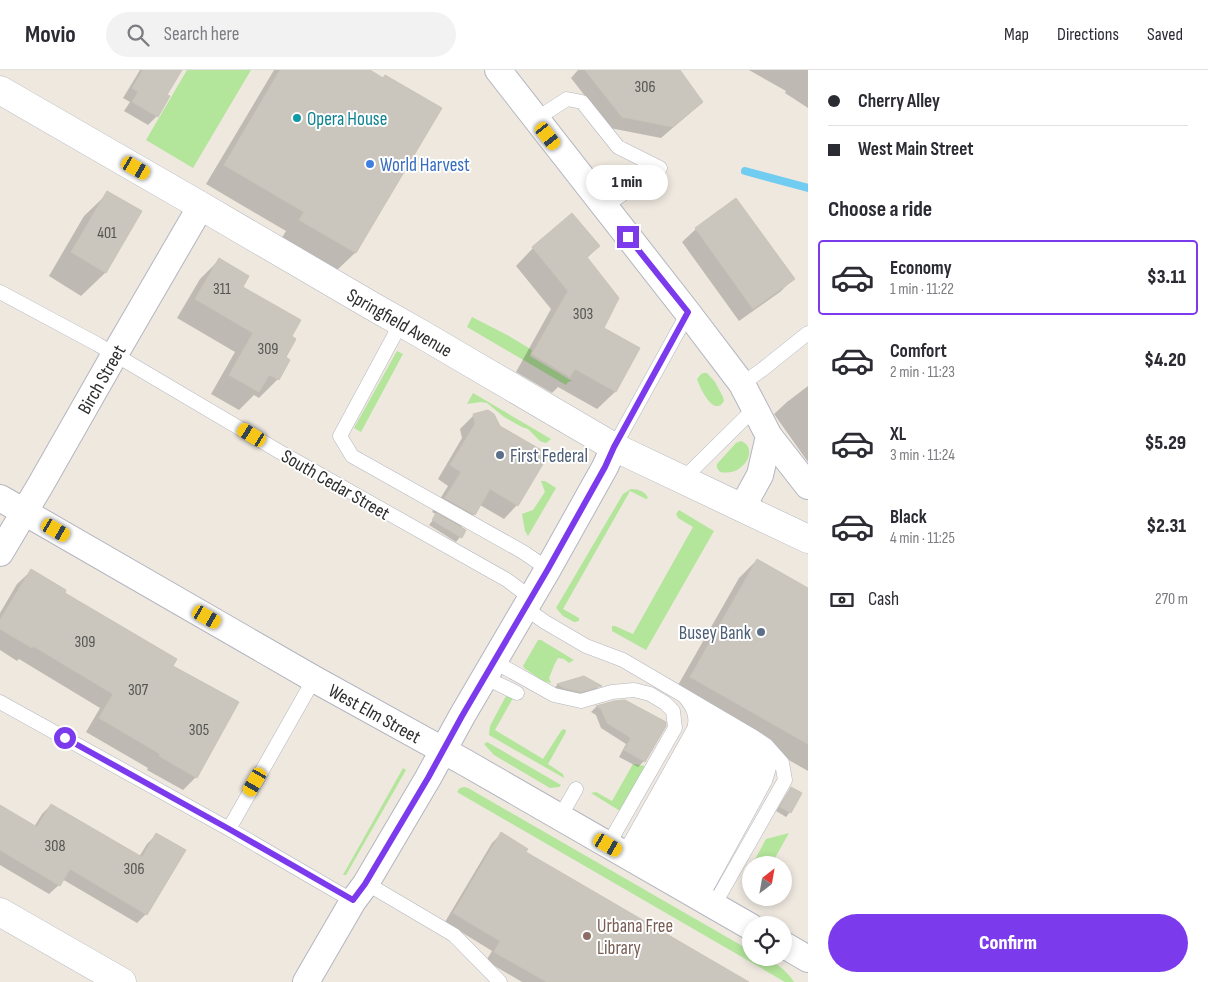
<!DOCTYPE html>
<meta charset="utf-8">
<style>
body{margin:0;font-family:"Sofia Sans Condensed",sans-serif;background:#f2f2f3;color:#2b2b33;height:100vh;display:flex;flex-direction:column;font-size:19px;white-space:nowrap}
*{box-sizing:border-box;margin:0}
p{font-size:16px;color:#7c7c81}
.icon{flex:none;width:28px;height:28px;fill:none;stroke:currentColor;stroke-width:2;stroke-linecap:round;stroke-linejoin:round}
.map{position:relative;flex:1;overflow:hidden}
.drawer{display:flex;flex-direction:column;background:#fff;width:400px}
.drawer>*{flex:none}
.guide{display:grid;align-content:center;height:110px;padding:0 20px;background:#fff}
.needle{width:32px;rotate:31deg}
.buttons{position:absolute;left:742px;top:786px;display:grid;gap:10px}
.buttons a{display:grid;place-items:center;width:50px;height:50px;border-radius:50%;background:#fff;box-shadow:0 2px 8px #0003;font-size:25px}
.end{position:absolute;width:22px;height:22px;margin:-11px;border:6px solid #7c3aed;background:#fff;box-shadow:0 0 0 2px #fff}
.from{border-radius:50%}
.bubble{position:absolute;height:35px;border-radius:18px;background:#fff;box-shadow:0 2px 8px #0003;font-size:16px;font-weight:800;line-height:35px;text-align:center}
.car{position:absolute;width:15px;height:30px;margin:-15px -8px;border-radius:6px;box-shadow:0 0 4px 1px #0007;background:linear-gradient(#f5c518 24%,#345 0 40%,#f5c518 0 76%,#345 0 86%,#f5c518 0)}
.guide b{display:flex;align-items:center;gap:18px;height:48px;font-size:19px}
.guide b+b{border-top:1px solid #e1e1e2}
.guide i{width:12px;height:12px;background:#2b2b33}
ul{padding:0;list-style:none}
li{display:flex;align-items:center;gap:15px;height:75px;margin:0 10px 8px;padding:0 10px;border:2px solid transparent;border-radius:5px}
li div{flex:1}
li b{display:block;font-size:19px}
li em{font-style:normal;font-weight:800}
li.selected{border-color:#7c3aed}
li>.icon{width:45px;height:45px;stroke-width:1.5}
h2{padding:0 20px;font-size:22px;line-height:60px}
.pay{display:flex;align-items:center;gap:12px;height:55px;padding:0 20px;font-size:19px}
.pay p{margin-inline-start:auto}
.cta{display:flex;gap:10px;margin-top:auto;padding:10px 20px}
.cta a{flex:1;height:58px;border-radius:30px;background:#7c3aed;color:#fff;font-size:20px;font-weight:800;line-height:58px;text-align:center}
header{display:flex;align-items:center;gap:30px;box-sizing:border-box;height:70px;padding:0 25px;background:#fff;border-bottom:1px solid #e1e1e2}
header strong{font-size:24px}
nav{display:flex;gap:28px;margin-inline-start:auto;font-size:18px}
.search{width:350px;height:45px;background:#f2f2f3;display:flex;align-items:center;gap:12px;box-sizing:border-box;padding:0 18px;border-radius:28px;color:#7c7c81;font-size:19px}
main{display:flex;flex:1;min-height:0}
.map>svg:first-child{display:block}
</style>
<header>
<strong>Movio</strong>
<div class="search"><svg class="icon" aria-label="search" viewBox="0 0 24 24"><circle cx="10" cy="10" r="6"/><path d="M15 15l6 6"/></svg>Search here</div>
<nav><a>Map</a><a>Directions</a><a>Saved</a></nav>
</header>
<main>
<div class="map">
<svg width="808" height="912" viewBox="0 0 808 912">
<rect width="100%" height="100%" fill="#eee8df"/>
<path fill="#b3e59b" d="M 187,0 L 251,0 L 193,98 L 146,70 Z
M 472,247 L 509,266 L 532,280 L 530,286 L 572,311 L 568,312 L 566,315 L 467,257 Z
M 397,281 L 403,284 L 361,362 L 354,358 Z
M 704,303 L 707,303 L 715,312 L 723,327 L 724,331 C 714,348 700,318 697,309 L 701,304 Z
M 473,323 L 551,369 L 546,373 L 540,371 L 528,359 L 522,357 L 504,347 L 487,333 L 481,332 L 467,334 Z
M 741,371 C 754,376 750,391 740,398 C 734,403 727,403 720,402 L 717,398 L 717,394 L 736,373 Z
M 541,411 L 545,411 L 556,418 L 528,466 L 525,461 L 522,444 L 533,440 L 545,422 Z
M 631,419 C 638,419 646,422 648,428 L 646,429 L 630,421 L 563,539 L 579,548 L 579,551 L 574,552 L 563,546 L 556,538 L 623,424 Z
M 679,440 L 714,461 L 646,580 L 612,561 L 612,556 L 615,556 L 633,564 L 693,457 L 678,448 L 676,444 Z
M 538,570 L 541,570 L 574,590 L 569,593 L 564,589 L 558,588 C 554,594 552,601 549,608 L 551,613 L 543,611 L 524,598 L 523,596 Z
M 506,626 L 513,628 L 495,660 L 543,689 L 561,661 L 563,659 L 566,660 L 566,662 L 548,694 L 563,704 L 564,708 L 489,665 L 490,656 Z
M 487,672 L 561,715 L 559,717 L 550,718 L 494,685 L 484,674 Z
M 633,694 L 645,696 L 620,741 L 591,723 L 596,722 L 612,731 Z
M 403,698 L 406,700 L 346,805 L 343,805 Z
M 464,717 L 468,718 L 751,881 L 751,888 C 755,888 760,887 764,888 C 776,892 787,901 794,912 L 785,912 L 457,722 L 460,718 Z
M 789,763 L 771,795 L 752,795 L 766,769 Z"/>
<path fill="#0003" d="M 140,0 L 181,0 L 166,25 L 157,46 L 148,55 L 124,41 L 130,32 L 123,28 Z
M 274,0 L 368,0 L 440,39 L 355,183 L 336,201 L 281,169 L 286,161 L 206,114 Z
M 578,0 L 679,0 L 690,43 L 661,68 L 610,58 L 571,8 Z
M 749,0 L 808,0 L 808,38 L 785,23 L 786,21 Z
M 108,123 L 141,142 L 105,203 L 81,226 L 49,206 L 84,146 Z
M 696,159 L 793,209 L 780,222 L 739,251 L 682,172 Z
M 599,176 L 587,188 L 602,258 L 639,278 L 615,322 L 597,339 L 558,317 L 552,323 L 516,302 L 551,239 L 516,196 L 533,178 Z
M 219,190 L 241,217 L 290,267 L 284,287 L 289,290 L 278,309 L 259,328 L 254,325 L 239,340 L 211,324 L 235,282 L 177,248 L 200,209 Z
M 808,316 L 808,392 L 774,344 L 787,332 Z
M 474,345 L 517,435 L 504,449 L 480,435 L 474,444 L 460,458 L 465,461 L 456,472 L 429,455 L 437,445 L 432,442 L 448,416 L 438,409 L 462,368 L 460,359 Z
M 757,490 L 808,519 L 808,701 L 673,624 L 739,508 Z
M 31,501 L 63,523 L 196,707 L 183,720 L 147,700 L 148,698 L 86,662 L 100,638 L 19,589 L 17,591 L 0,580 L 0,543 L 17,514 Z
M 584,607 L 599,616 L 596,620 L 576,626 L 554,619 L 557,615 Z
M 614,632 L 644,691 L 638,697 L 619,687 L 626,674 L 601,658 L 596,645 L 591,642 L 596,637 Z
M 791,718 L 800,724 L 790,742 L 786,747 L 776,741 L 787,723 Z
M 51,735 L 139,787 L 147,774 L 156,765 L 146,844 L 137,853 L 62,809 L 59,815 L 49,824 L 0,795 L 0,736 L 34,757 L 42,744 Z
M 501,764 L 524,783 L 746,912 L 522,912 L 486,891 L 492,881 L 445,852 L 492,773 Z"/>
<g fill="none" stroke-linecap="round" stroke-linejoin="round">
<path stroke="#71ccf1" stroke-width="8" d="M 745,101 L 808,118"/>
</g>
<path fill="#cac6bd" stroke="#cac4b8" d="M 143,0 L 182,0 L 167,25 L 170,26 L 158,47 L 132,32 L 138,22 L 132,18 Z
M 280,0 L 370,0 L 383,8 L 385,5 L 442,38 L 356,183 L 299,150 L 304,142 L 224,95 Z
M 585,0 L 680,0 L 703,32 L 673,57 L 622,47 Z
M 107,121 L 142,141 L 106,203 L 71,182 Z
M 736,128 L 795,209 L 753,239 L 695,158 Z
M 572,143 L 600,176 L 587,187 L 619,228 L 604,258 L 640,278 L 616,322 L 575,299 L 570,307 L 532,284 L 568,221 L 532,177 Z
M 219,188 L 249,206 L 243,217 L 301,250 L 292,266 L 296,269 L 286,287 L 290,290 L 279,310 L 269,305 L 259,322 L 229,305 L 253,263 L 195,229 Z
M 488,340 L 494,344 L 500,356 L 543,381 L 546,389 L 518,436 L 490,419 L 475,445 L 445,428 L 461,402 L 450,395 L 475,354 L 473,344 Z
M 436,443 L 466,460 L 462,468 L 432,450 Z
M 757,489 L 808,518 L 808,674 L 690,607 Z
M 31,499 L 66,520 L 65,523 L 177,589 L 173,596 L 239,632 L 197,708 L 159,686 L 160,684 L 99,648 L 113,624 L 33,576 L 32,578 L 0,559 L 0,550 Z
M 584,606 L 602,616 L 581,622 L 564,618 L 557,614 Z
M 625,630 L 666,652 L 666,656 L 645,692 L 624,680 L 631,668 L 607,653 L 601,639 L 596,636 L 614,631 Z
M 791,717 L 802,723 L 791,743 L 780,737 Z
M 51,734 L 142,787 L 156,763 L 186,780 L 147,845 L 70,799 L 60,816 L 0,780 L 0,735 L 37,757 Z
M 501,762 L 528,779 L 526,782 L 749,912 L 547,912 L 494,882 L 500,871 L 453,843 Z"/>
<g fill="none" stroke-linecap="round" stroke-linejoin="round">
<g stroke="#b3b5c0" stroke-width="15">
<path id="lane" d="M 536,49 L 567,29 L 582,32 L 618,77 L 660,98 L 604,137
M 0,222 L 97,274 L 280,382 L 507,510 L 531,528
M 401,253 L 340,366 L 352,386 L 523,482 L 548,499
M 742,314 L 763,299 L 808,263
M 614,377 L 688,243
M 682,410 L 755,338
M 525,538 L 545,552 L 586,576 L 623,590 L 754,667 L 766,675 L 782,693 L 785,710 L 714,835
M 493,591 L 554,625 L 581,631 L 612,622 L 634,620 L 650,624 L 665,633 L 673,641 L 675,658 L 608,775
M 484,607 L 517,623
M 0,632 L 229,759 L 353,831
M 560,747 L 576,719
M 229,759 L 314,609
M 624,784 L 694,659 C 698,646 693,637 685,627
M 634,790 L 701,670 C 705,659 705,652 702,641
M 646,797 L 712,679 C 716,667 716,660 710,649
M 656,802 L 723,683 C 728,666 726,657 713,645
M 667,808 L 729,698 C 734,687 741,676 734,663
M 678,814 L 742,701 C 746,690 749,679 743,668
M 365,815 L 376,819 L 454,865 L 500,912
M 689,821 L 749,713 C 758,693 761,681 745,665
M 701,828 L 765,711 L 769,698 L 765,684 L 759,673"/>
</g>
<g stroke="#b3b5c0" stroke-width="28">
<path id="street" d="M 498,0 L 688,243 L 742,314 L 769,366 L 808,416
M 0,428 L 314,609 L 466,693 L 751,857
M 742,438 L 760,405 L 769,366
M 0,483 L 41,414 L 115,284 L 201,136
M 784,875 L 808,889
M 306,912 L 353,831 L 365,815 L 428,708 L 462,646 L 548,499 L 605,397 L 614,377"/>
</g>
<g stroke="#b3b5c0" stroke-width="29">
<path id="secondary" d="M 0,20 L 201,136 L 372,236 L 423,265 L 614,377 L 808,469
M 0,842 L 122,912"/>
</g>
<use href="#lane" stroke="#fff" stroke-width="14"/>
<use href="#street" stroke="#fff" stroke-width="26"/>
<use href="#secondary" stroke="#fff" stroke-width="28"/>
</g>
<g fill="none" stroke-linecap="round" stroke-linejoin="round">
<path stroke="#7c3aed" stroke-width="6" d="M 65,668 L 229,759 L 353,830 L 365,814 L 428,708 L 462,646 L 548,499 L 605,397 L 614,377 L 688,242 L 628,167"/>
</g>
<circle fill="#0f9aa8" stroke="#fff" stroke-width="2" cx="297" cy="48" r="5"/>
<circle fill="#3f7fe0" stroke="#fff" stroke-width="2" cx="370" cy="94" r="5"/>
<g fill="#5c6f8a" stroke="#fff" stroke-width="2">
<circle cx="500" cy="385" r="5"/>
<circle cx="761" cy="562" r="5"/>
</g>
<circle fill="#8d6e63" stroke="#fff" stroke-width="2" cx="587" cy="866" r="5"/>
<g text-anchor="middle" stroke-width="4" stroke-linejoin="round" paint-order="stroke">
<g font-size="16" fill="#545351">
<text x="645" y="22">306</text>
<text x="107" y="168">401</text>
<text x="222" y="224">311</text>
<text x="583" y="249">303</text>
<text x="268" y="284">309</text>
<text x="85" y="577">309</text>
<text x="138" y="625">307</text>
<text x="199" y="665">305</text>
<text x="55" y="781">308</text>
<text x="134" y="804">306</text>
</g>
<g font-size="19" fill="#0d838f" stroke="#fff" text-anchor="start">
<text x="307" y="55">Opera House</text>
</g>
<g font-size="19" fill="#366cbe" stroke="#fff" text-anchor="start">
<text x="380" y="101">World Harvest</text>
</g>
<g font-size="19" fill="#2d2d2d" stroke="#fff">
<text transform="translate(400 252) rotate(30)" y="7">Springfield Avenue</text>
<text transform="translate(101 309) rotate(-60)" y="7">Birch Street</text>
<text transform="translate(336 414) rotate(30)" y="7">South Cedar Street</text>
<text transform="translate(375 643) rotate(29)" y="7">West Elm Street</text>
</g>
<g font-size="19" fill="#4e5e75" stroke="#fff" text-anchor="start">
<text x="510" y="392">First Federal</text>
<text x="751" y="569" text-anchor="end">Busey Bank</text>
</g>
<g font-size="19" fill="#785e54" stroke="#fff" text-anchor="start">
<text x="597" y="862">Urbana Free<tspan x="597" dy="22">Library</tspan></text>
</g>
</g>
</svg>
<div class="buttons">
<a><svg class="needle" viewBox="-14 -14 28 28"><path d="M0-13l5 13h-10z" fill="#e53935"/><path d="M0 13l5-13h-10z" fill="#7c7c81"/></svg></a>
<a><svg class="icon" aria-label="locate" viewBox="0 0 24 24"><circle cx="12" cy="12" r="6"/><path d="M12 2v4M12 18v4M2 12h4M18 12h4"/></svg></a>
</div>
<i class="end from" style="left:65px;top:668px"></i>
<i class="end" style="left:628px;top:167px"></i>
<div class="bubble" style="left:586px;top:95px;width:82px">1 min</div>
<i class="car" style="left:548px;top:66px;rotate:142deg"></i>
<i class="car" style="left:136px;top:98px;rotate:120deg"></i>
<i class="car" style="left:252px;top:365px;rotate:301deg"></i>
<i class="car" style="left:56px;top:460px;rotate:120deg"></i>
<i class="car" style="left:207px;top:547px;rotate:120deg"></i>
<i class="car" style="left:255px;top:712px;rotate:210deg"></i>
<i class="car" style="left:608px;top:775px;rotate:120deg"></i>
</div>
<section class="drawer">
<div class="guide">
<b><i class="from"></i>Cherry Alley</b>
<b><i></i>West Main Street</b>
</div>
<h2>Choose a ride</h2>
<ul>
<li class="selected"><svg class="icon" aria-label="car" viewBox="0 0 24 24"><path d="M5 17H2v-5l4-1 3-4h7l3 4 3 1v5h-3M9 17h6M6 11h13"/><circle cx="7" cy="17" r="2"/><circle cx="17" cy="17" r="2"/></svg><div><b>Economy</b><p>1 min · 11:22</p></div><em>$3.11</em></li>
<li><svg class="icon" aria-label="car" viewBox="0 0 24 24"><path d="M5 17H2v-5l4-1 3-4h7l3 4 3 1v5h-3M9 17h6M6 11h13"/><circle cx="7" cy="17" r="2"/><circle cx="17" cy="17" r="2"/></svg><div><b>Comfort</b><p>2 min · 11:23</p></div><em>$4.20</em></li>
<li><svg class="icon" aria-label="car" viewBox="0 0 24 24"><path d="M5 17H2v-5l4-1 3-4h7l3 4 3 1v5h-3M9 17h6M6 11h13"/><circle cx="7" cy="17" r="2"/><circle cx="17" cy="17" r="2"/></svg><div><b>XL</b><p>3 min · 11:24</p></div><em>$5.29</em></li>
<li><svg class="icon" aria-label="car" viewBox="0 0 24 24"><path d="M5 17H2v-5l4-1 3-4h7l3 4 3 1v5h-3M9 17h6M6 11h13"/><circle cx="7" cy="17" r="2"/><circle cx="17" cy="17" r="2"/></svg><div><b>Black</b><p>4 min · 11:25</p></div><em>$2.31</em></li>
</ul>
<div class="pay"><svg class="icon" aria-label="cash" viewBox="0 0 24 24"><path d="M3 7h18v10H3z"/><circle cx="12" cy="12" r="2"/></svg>Cash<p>270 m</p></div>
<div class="cta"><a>Confirm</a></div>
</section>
</main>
